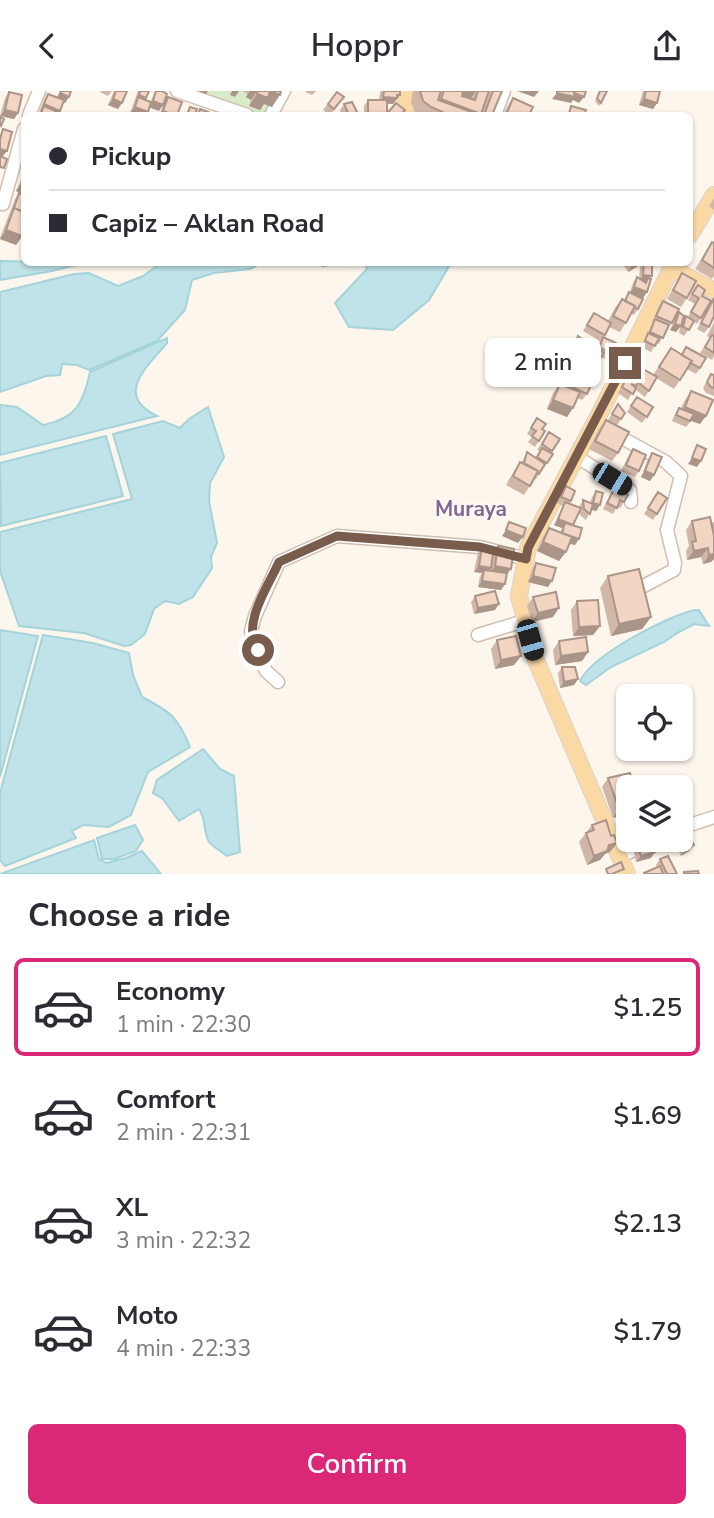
<!DOCTYPE html>
<meta charset="utf-8">
<style>
body{margin:0;font-family:"Nunito Sans",sans-serif;background:#f2f2f3;color:#2b2b33;height:100vh;display:flex;flex-direction:column;font-size:26px;white-space:nowrap}
*{box-sizing:border-box;margin:0}
p{font-size:23px;color:#7c7c81}
.icon{flex:none;width:38px;height:38px;fill:none;stroke:currentColor;stroke-width:2;stroke-linecap:round;stroke-linejoin:round}
.map{position:relative;height:783px;overflow:hidden}
.side{display:flex;flex-direction:column;background:#fff;flex:1}
.side>*{flex:none}
.hud{position:absolute;left:21px;top:21px;width:672px;height:154px;border-radius:10px;box-shadow:0 2px 5px #0004;display:grid;align-content:center;height:154px;padding:0 28px;background:#fff}
.fabs{position:absolute;left:616px;top:593px;display:grid;gap:14px}
.fabs a{display:grid;place-items:center;width:77px;height:77px;border-radius:10px;background:#fff;box-shadow:0 2px 5px #0004;font-size:35px}
.end{position:absolute;width:32px;height:32px;margin:-16px;border:9px solid #7a5c4d;background:#fff;box-shadow:0 0 0 4px #fff}
.from{border-radius:50%}
.bubble{position:absolute;height:49px;border-radius:10px;background:#fff;box-shadow:0 2px 5px #0004;font-size:23px;font-weight:600;line-height:49px;text-align:center}
.car{position:absolute;width:21px;height:42px;margin:-21px -10px;border-radius:9px;box-shadow:0 0 5px 2px #0007;background:linear-gradient(#222 24%,#8ab4d8 0 40%,#222 0 76%,#8ab4d8 0 86%,#222 0)}
.hud b{display:flex;align-items:center;gap:24px;height:66px;font-size:26px}
.hud b+b{border-top:2px solid #e1e1e2}
.hud i{width:18px;height:18px;background:#2b2b33}
ul{padding:0;list-style:none}
li{display:flex;align-items:center;gap:21px;height:98px;margin:0 14px 10px;padding:0 14px;border:4px solid transparent;border-radius:10px}
li div{flex:1}
li b{display:block;font-size:26px}
li em{font-style:normal;font-weight:600}
li.active{border-color:#db2777}
li>.icon{width:63px;height:63px;stroke-width:1.5}
h2{padding:0 28px;font-size:32px;line-height:84px}
.cta{display:flex;gap:14px;margin-top:auto;padding:14px 28px}
.cta a{flex:1;height:80px;border-radius:10px;background:#db2777;color:#fff;font-size:28px;font-weight:600;line-height:80px;text-align:center}
header{display:flex;justify-content:space-between;align-items:center;height:91px;padding:0 28px;background:#fff;font-size:32px;font-weight:600}
.map>svg:first-child{display:block}
</style>
<header><svg class="icon" aria-label="back" viewBox="0 0 24 24"><path d="M15 5l-7 7 7 7"/></svg>Hoppr<svg class="icon" aria-label="share" viewBox="0 0 24 24"><path d="M12 15V3M7 8l5-5 5 5M5 13v7h14v-7"/></svg></header>
<div class="map">
<svg width="714" height="783" viewBox="0 0 714 783">
<rect width="100%" height="100%" fill="#fdf6ec"/>
<path fill="#d8ecc9" d="M 194,0 L 279,0 L 266,24 L 263,24 Z"/>
<path fill="#bfe3e8" stroke="#a5d3da" stroke-width="2" d="M 0,170 L 84,172 L 52,180 L 0,189 Z
M 161,172 L 261,172 L 250,178 L 214,182 L 192,189 L 185,219 L 157,250 L 89,279 L 77,274 L 62,273 L 60,284 L 46,285 L 0,301 L 0,201 L 74,183 L 89,182 L 118,195 L 143,185 Z
M 365,172 L 451,172 L 429,209 L 393,239 L 349,236 L 335,212 L 367,178 Z
M 167,247 L 167,252 C 148,275 113,304 157,325 L 0,364 L 0,314 L 17,316 L 43,334 C 76,327 83,313 90,281 Z
M 208,316 L 224,366 L 210,392 L 209,410 L 217,452 L 211,466 L 212,477 L 193,506 L 179,513 L 165,510 L 154,518 L 145,543 L 131,554 L 124,555 L 84,542 L 19,535 L 0,480 L 0,441 L 132,408 L 113,343 L 163,330 L 180,337 L 189,328 Z
M 106,345 L 123,405 L 1,435 L 0,372 Z
M 695,519 L 699,519 L 709,535 L 694,533 L 679,541 L 664,551 L 611,576 L 586,594 L 580,590 C 592,564 667,525 695,519 Z
M 0,539 L 38,545 L 0,686 Z
M 43,544 L 93,552 L 129,562 L 133,584 L 142,606 C 171,621 178,626 190,656 L 148,681 L 131,724 L 109,736 L 83,734 L 72,740 L 76,747 L 5,775 L 0,769 L 0,702 Z
M 203,658 L 220,678 L 234,685 L 240,761 L 227,765 C 222,761 213,756 209,751 C 203,740 206,728 199,718 L 179,730 L 163,708 L 153,702 L 157,689 Z
M 135,734 L 143,749 L 136,760 L 114,768 L 102,768 L 97,747 Z
M 94,749 L 99,768 L 106,772 L 126,767 L 142,760 L 161,783 L 0,783 Z"/>
<g fill="none" stroke-linecap="round" stroke-linejoin="round">
<g stroke="#d1beb0" stroke-width="15">
<path id="minor" d="M 177,0 L 247,24
M 29,24 L 39,0
M 271,24 L 284,0
M 495,24 L 504,0
M 3,113 L 24,38
M 611,341 L 666,371 L 681,385 L 667,439 L 675,472 L 674,479 L 634,500
M 577,366 L 630,399 L 631,411
M 478,544 L 524,530
M 278,591 L 266,580 L 252,551 L 251,540 L 255,525 L 279,471 L 337,445 L 480,456 L 526,468
M 681,737 L 714,726
M 620,766 L 653,749"/>
</g>
<g stroke="#dad1cd" stroke-width="18">
<path id="major" d="M 405,0 L 406,10 L 412,24
M 690,144 L 714,104
M 679,181 L 714,200
M 627,783 L 535,567 L 519,505 L 528,457 L 601,320 L 674,172"/>
</g>
<use href="#minor" stroke="#fff" stroke-width="12"/>
<use href="#major" stroke="#fbd9a5" stroke-width="16"/>
</g>
<path fill="#d1b7a8" d="M 60,0 L 71,0 L 65,12 L 63,11 L 57,24 L 38,24 L 44,9 L 48,3 L 57,6 Z
M 101,0 L 112,0 L 108,5 L 100,1 Z
M 114,0 L 127,0 L 118,18 L 108,14 Z
M 138,0 L 149,0 L 145,9 L 151,10 L 155,0 L 162,0 L 159,20 L 150,16 L 147,23 L 152,24 L 136,24 L 130,22 Z
M 242,0 L 281,0 L 272,16 L 264,13 L 260,19 L 249,15 L 251,9 L 246,6 L 247,3 Z
M 306,0 L 316,0 L 312,4 L 305,1 Z
M 381,0 L 400,0 L 400,4 L 393,13 L 387,13 L 386,24 L 364,24 L 364,15 L 368,9 L 379,9 L 380,2 Z
M 413,0 L 502,0 L 492,24 L 418,24 L 415,21 L 411,12 Z
M 600,0 L 601,12 L 599,15 L 595,10 Z
M 643,0 L 660,0 L 657,12 L 653,18 L 639,14 Z
M 9,1 L 18,22 L 14,28 L 0,25 L 5,7 Z
M 337,1 L 344,6 L 330,24 L 323,19 Z
M 168,6 L 177,24 L 159,24 L 164,12 Z
M 513,7 L 530,23 L 534,24 L 503,24 L 507,16 Z
M 344,13 L 358,23 L 357,24 L 342,24 L 340,19 Z
M 24,83 L 24,103 L 16,100 Z
M 19,102 L 22,145 L 16,154 L 0,148 L 0,147 L 15,108 Z
M 714,107 L 714,119 L 709,115 Z
M 712,151 L 714,152 L 714,185 L 712,188 L 695,178 Z
M 536,172 L 546,172 L 544,175 Z
M 622,172 L 652,172 L 652,185 L 649,188 L 647,201 L 643,207 L 635,204 L 638,218 L 634,224 L 631,223 L 620,241 L 609,236 L 603,246 L 610,263 L 606,269 L 601,266 L 595,275 L 582,268 L 586,259 L 590,253 L 597,257 L 600,250 L 583,240 L 594,222 L 608,230 L 615,217 L 622,208 L 624,209 L 630,201 L 633,192 L 637,186 L 639,188 L 640,176 L 643,172 L 628,181 Z
M 682,182 L 687,207 L 681,216 L 667,208 Z
M 693,200 L 702,205 L 701,227 L 697,233 L 694,231 L 684,245 L 679,242 L 680,236 L 676,241 L 670,239 L 675,227 L 679,221 L 683,230 L 686,225 L 688,226 L 695,213 L 688,209 Z
M 714,206 L 709,236 L 704,242 L 697,238 Z
M 663,210 L 672,232 L 667,238 L 659,253 L 656,252 L 651,261 L 641,256 L 653,231 L 652,231 L 659,216 Z
M 714,231 L 714,265 L 712,269 L 700,262 L 710,247 L 707,245 Z
M 578,245 L 583,259 L 579,265 L 571,260 L 574,251 Z
M 686,256 L 700,277 L 696,283 L 687,278 L 674,298 L 656,287 L 645,306 L 636,299 L 637,294 L 628,309 L 618,302 L 634,273 L 653,284 L 671,257 L 681,263 Z
M 711,283 L 714,284 L 714,305 L 706,302 L 703,297 Z
M 577,285 L 587,303 L 582,309 L 577,307 L 567,326 L 547,318 L 553,302 L 560,293 L 570,297 Z
M 691,300 L 700,333 L 691,330 L 686,336 L 672,330 L 675,323 L 679,317 L 681,317 L 685,309 Z
M 637,306 L 653,316 L 642,332 L 627,321 Z
M 618,313 L 625,322 L 617,334 L 608,329 Z
M 537,327 L 542,338 L 545,340 L 535,356 L 528,351 L 532,346 L 527,343 Z
M 606,329 L 618,362 L 612,370 L 589,358 L 599,338 Z
M 549,341 L 560,348 L 550,362 L 547,372 L 535,389 L 534,388 L 524,404 L 506,394 L 514,380 L 520,371 L 522,371 L 527,361 L 536,367 L 540,360 L 537,359 Z
M 633,358 L 639,380 L 635,386 L 621,380 L 629,364 Z
M 652,362 L 654,384 L 650,390 L 641,386 L 648,368 Z
M 566,395 L 571,410 L 569,413 L 579,416 L 583,409 L 590,412 L 592,406 L 596,400 L 600,414 L 596,420 L 591,419 L 586,429 L 580,424 L 579,421 L 573,434 L 575,454 L 569,453 L 559,470 L 537,460 L 543,446 L 549,437 L 560,442 L 562,437 L 554,434 L 563,415 L 557,412 L 561,401 Z
M 614,398 L 624,411 L 620,417 L 617,416 L 613,423 L 603,418 L 610,404 Z
M 658,401 L 667,407 L 653,429 L 644,423 Z
M 692,430 L 711,432 L 714,431 L 714,468 L 711,471 L 703,473 L 701,466 L 687,469 L 686,460 L 689,455 L 686,439 Z
M 482,455 L 494,462 L 498,455 L 507,484 L 505,493 L 501,499 L 478,496 L 480,485 L 482,482 L 474,481 L 478,461 Z
M 536,472 L 548,496 L 528,491 L 532,478 Z
M 608,485 L 651,526 L 642,538 L 611,545 L 600,497 Z
M 475,505 L 495,519 L 474,523 L 471,511 Z
M 533,506 L 553,526 L 532,531 L 527,515 Z
M 577,510 L 600,535 L 593,544 L 573,545 L 571,519 Z
M 497,549 L 521,565 L 514,574 L 495,578 L 491,558 Z
M 559,550 L 588,561 L 582,570 L 555,574 L 553,559 Z
M 562,576 L 578,588 L 574,594 L 560,597 L 558,582 Z
M 608,687 L 628,696 L 628,722 L 613,727 L 602,696 Z
M 592,734 L 611,745 L 617,752 L 610,761 L 605,763 L 600,769 L 587,774 L 579,751 Z
M 681,751 L 689,760 L 681,765 L 677,757 Z
M 638,755 L 651,767 L 636,771 L 634,761 Z
M 660,768 L 677,783 L 643,783 L 657,776 L 656,774 Z"/>
<path fill="#aa9588" d="M 198,0 L 208,0 L 206,3 Z
M 232,0 L 239,0 L 235,6 L 230,4 Z
M 250,0 L 257,0 L 251,9 L 246,6 Z
M 270,0 L 280,4 L 272,16 L 264,13 L 260,19 L 249,15 L 257,3 Z
M 463,0 L 476,0 L 471,7 L 466,5 L 461,12 Z
M 517,0 L 539,0 L 534,6 Z
M 60,2 L 69,6 L 65,12 L 56,8 Z
M 557,2 L 574,2 L 584,6 L 579,12 L 573,9 L 571,12 L 552,8 Z
M 397,4 L 400,4 L 393,13 L 379,12 L 383,6 Z
M 113,8 L 122,12 L 118,18 L 108,14 Z
M 441,8 L 481,23 L 479,24 L 434,18 Z
M 644,8 L 657,12 L 653,18 L 639,14 Z
M 153,10 L 163,14 L 159,20 L 148,16 Z
M 44,13 L 60,20 L 56,24 L 44,15 L 40,19 Z
M 135,16 L 148,21 L 146,24 L 145,22 L 144,24 L 136,24 L 130,22 Z
M 5,19 L 18,22 L 14,28 L 0,25 Z
M 163,20 L 174,24 L 160,24 Z
M 0,58 L 7,60 L 2,66 L 0,65 Z
M 22,91 L 24,92 L 24,103 L 16,100 Z
M 6,139 L 22,145 L 16,154 L 0,148 Z
M 325,172 L 341,172 L 339,174 L 321,176 Z
M 638,172 L 643,172 L 628,181 L 632,175 Z
M 643,184 L 652,185 L 647,191 L 648,187 L 646,190 L 639,190 Z
M 634,196 L 647,201 L 643,207 L 630,202 Z
M 675,233 L 681,235 L 676,241 L 670,239 Z
M 553,309 L 573,317 L 567,326 L 547,318 Z
M 685,316 L 706,325 L 700,333 L 678,325 Z
M 692,367 L 701,370 L 697,376 L 688,373 Z
M 645,380 L 654,384 L 650,390 L 641,386 Z
M 593,412 L 600,414 L 596,420 L 589,418 Z
M 558,428 L 573,434 L 569,440 L 565,432 L 562,437 L 554,434 Z
M 506,439 L 523,446 L 518,452 L 502,445 Z
M 562,443 L 579,448 L 575,454 L 558,449 Z
M 543,451 L 566,461 L 559,470 L 537,460 Z
M 708,457 L 701,466 L 687,469 L 694,460 Z
M 714,463 L 714,468 L 711,471 L 703,473 L 709,464 Z
M 479,475 L 491,477 L 487,483 L 484,479 L 482,482 L 474,481 Z
M 495,475 L 511,478 L 505,486 L 489,484 Z
M 533,485 L 552,490 L 548,496 L 528,491 Z
M 482,490 L 505,493 L 501,499 L 478,496 Z
M 499,513 L 495,519 L 474,523 L 478,517 Z
M 559,517 L 553,526 L 532,531 L 538,522 Z
M 651,526 L 642,538 L 611,545 L 619,533 Z
M 600,535 L 593,544 L 573,545 L 579,536 Z
M 588,561 L 582,570 L 555,574 L 561,565 Z
M 521,565 L 514,574 L 495,578 L 501,569 Z
M 578,588 L 574,594 L 560,597 L 564,591 Z
M 628,715 L 628,722 L 613,727 L 619,718 Z
M 617,752 L 610,761 L 605,763 L 600,769 L 587,774 L 594,765 L 609,754 Z
M 694,754 L 689,760 L 681,765 L 686,759 Z
M 655,761 L 651,767 L 636,771 L 641,765 Z"/>
<path fill="#f3d5c3" stroke="#aa9588" stroke-width="2" d="M 61,0 L 71,0 L 69,6 L 60,2 Z
M 116,0 L 127,0 L 122,12 L 113,8 Z
M 140,0 L 149,0 L 146,7 L 139,4 Z
M 156,0 L 162,0 L 167,3 L 163,14 L 153,10 Z
M 258,0 L 281,0 L 280,4 L 270,0 L 268,7 L 257,3 Z
M 384,0 L 400,0 L 400,4 L 397,4 L 397,7 L 383,6 Z
M 420,0 L 441,0 L 438,9 L 480,24 L 449,24 L 431,16 L 423,10 Z
M 444,0 L 463,0 L 462,5 L 475,9 L 478,0 L 489,0 L 481,23 L 441,8 Z
M 493,0 L 502,0 L 492,24 L 484,24 Z
M 557,0 L 586,0 L 584,6 L 574,2 L 575,6 L 557,2 Z
M 600,0 L 607,0 L 601,12 L 597,7 Z
M 646,0 L 660,0 L 657,12 L 644,8 Z
M 9,1 L 22,4 L 18,22 L 5,19 Z
M 337,1 L 344,6 L 334,18 L 328,13 Z
M 48,3 L 64,9 L 60,20 L 44,13 Z
M 138,6 L 151,11 L 148,21 L 135,16 Z
M 168,6 L 182,11 L 177,24 L 174,24 L 163,20 Z
M 513,7 L 533,16 L 529,24 L 506,24 Z
M 368,9 L 387,9 L 387,24 L 368,23 Z
M 352,11 L 358,23 L 349,24 L 344,13 Z
M 396,12 L 405,19 L 400,24 L 386,24 Z
M 44,15 L 58,21 L 57,24 L 40,24 Z
M 571,15 L 586,19 L 584,24 L 574,24 L 569,23 Z
M 190,16 L 197,18 L 195,24 L 187,24 Z
M 200,18 L 208,21 L 206,24 L 198,24 Z
M 0,26 L 4,28 L 1,35 L 0,34 Z
M 3,38 L 12,41 L 7,60 L 0,58 L 0,48 Z
M 0,65 L 7,68 L 4,77 L 0,76 Z
M 19,102 L 24,104 L 23,121 L 14,117 Z
M 14,117 L 24,121 L 24,138 L 22,145 L 6,139 Z
M 712,151 L 714,152 L 714,177 L 702,169 Z
M 644,172 L 652,172 L 652,185 L 643,184 Z
M 682,182 L 696,190 L 687,207 L 673,199 Z
M 637,186 L 646,192 L 648,187 L 651,188 L 647,201 L 634,196 Z
M 698,194 L 705,199 L 702,205 L 711,210 L 701,227 L 691,221 L 699,207 L 692,203 Z
M 629,201 L 643,208 L 638,218 L 635,216 L 635,215 L 625,210 Z
M 714,207 L 714,225 L 709,236 L 701,232 Z
M 622,208 L 635,215 L 626,232 L 613,225 Z
M 663,210 L 679,218 L 672,232 L 656,225 Z
M 679,221 L 684,225 L 681,235 L 675,233 Z
M 594,222 L 611,232 L 605,244 L 587,234 Z
M 686,225 L 694,230 L 689,239 L 683,236 Z
M 655,228 L 669,234 L 663,247 L 650,241 Z
M 648,242 L 659,247 L 655,255 L 645,250 Z
M 712,244 L 714,245 L 714,262 L 705,256 Z
M 578,245 L 586,251 L 583,259 L 575,254 Z
M 603,246 L 616,252 L 610,263 L 600,256 Z
M 590,253 L 604,262 L 599,269 L 587,262 Z
M 686,256 L 706,267 L 700,277 L 690,272 L 692,270 L 682,264 Z
M 671,257 L 692,270 L 680,289 L 659,276 Z
M 634,273 L 657,286 L 649,300 L 640,293 L 643,283 L 636,295 L 631,293 L 636,297 L 633,303 L 622,296 Z
M 711,283 L 714,284 L 714,297 L 711,296 L 707,291 Z
M 577,285 L 592,292 L 587,303 L 572,296 Z
M 560,293 L 580,301 L 573,317 L 553,309 Z
M 691,300 L 713,309 L 706,325 L 685,316 Z
M 637,306 L 653,316 L 647,326 L 631,315 Z
M 618,313 L 625,322 L 621,328 L 612,323 Z
M 679,317 L 694,323 L 690,330 L 676,324 Z
M 537,327 L 546,333 L 542,338 L 545,340 L 539,350 L 532,345 L 536,340 L 531,337 Z
M 606,329 L 629,341 L 618,362 L 595,350 Z
M 549,341 L 560,348 L 552,360 L 542,353 Z
M 697,354 L 706,358 L 701,370 L 692,367 Z
M 542,357 L 553,363 L 547,372 L 537,366 Z
M 633,358 L 646,364 L 639,380 L 626,374 Z
M 527,361 L 545,373 L 539,383 L 537,382 L 538,380 L 524,372 Z
M 652,362 L 662,366 L 654,384 L 645,380 Z
M 520,371 L 538,380 L 530,395 L 513,385 Z
M 566,395 L 575,400 L 571,410 L 561,406 Z
M 614,398 L 628,404 L 624,411 L 620,409 L 617,417 L 607,412 Z
M 596,400 L 603,402 L 600,414 L 593,412 Z
M 658,401 L 667,407 L 657,423 L 648,417 Z
M 583,409 L 593,413 L 590,423 L 584,418 Z
M 565,411 L 581,417 L 573,434 L 558,428 Z
M 710,426 L 714,445 L 714,463 L 709,464 L 708,457 L 694,460 L 692,451 L 696,450 L 692,430 Z
M 509,431 L 526,437 L 523,446 L 506,439 Z
M 565,432 L 582,437 L 579,448 L 562,442 Z
M 549,437 L 572,446 L 566,461 L 543,451 Z
M 482,455 L 494,457 L 491,477 L 479,475 Z
M 498,455 L 514,458 L 511,478 L 495,475 Z
M 536,472 L 556,477 L 552,490 L 533,485 Z
M 639,478 L 651,526 L 619,533 L 608,485 Z
M 484,479 L 507,482 L 505,493 L 482,490 Z
M 495,500 L 499,513 L 478,517 L 475,505 Z
M 556,501 L 559,517 L 538,522 L 533,506 Z
M 598,509 L 600,535 L 579,536 L 577,510 Z
M 516,545 L 521,565 L 501,569 L 497,549 Z
M 586,546 L 588,561 L 561,565 L 559,550 Z
M 562,576 L 575,576 L 578,588 L 564,591 Z
M 630,682 L 635,696 L 628,696 L 628,715 L 619,718 L 608,687 Z
M 606,729 L 611,745 L 614,744 L 617,752 L 609,754 L 607,760 L 594,765 L 586,742 L 594,739 L 592,734 Z
M 690,746 L 694,754 L 686,759 L 681,751 Z
M 652,751 L 655,761 L 641,765 L 638,755 Z
M 668,765 L 677,783 L 667,783 L 660,768 Z
M 621,771 L 624,778 L 612,783 L 608,783 L 606,778 Z
M 660,775 L 663,783 L 644,783 L 644,782 Z
M 698,780 L 699,783 L 684,783 L 684,781 Z"/>
<g fill="none" stroke-linecap="round" stroke-linejoin="round">
<path stroke="#7a5c4d" stroke-width="9" d="M 258,559 C 241,533 268,496 279,471 L 337,445 L 480,456 L 526,468 L 528,457 L 625,272"/>
</g>
<g text-anchor="middle" stroke-width="5" stroke-linejoin="round" paint-order="stroke">
<g font-size="21" font-weight="bold" fill="#846695" stroke="#fffaf3">
<text x="471" y="425">Muraya</text>
</g>
</g>
</svg>
<div class="fabs">
<a><svg class="icon" aria-label="locate" viewBox="0 0 24 24"><circle cx="12" cy="12" r="6"/><path d="M12 2v4M12 18v4M2 12h4M18 12h4"/></svg></a>
<a><svg class="icon" aria-label="layers" viewBox="0 0 24 24"><path d="M12 4l9 5-9 5-9-5zM3 14l9 5 9-5"/></svg></a>
</div>
<i class="end from" style="left:258px;top:559px"></i>
<i class="end" style="left:625px;top:272px"></i>
<div class="bubble" style="left:485px;top:247px;width:116px">2 min</div>
<i class="car" style="left:612px;top:388px;rotate:121deg"></i>
<i class="car" style="left:530px;top:549px;rotate:164deg"></i>
<div class="hud">
<b><i class="from"></i>Pickup</b>
<b><i></i>Capiz – Aklan Road</b>
</div>
</div>
<section class="side">
<h2>Choose a ride</h2>
<ul>
<li class="active"><svg class="icon" aria-label="car" viewBox="0 0 24 24"><path d="M5 17H2v-5l4-1 3-4h7l3 4 3 1v5h-3M9 17h6M6 11h13"/><circle cx="7" cy="17" r="2"/><circle cx="17" cy="17" r="2"/></svg><div><b>Economy</b><p>1 min · 22:30</p></div><em>$1.25</em></li>
<li><svg class="icon" aria-label="car" viewBox="0 0 24 24"><path d="M5 17H2v-5l4-1 3-4h7l3 4 3 1v5h-3M9 17h6M6 11h13"/><circle cx="7" cy="17" r="2"/><circle cx="17" cy="17" r="2"/></svg><div><b>Comfort</b><p>2 min · 22:31</p></div><em>$1.69</em></li>
<li><svg class="icon" aria-label="car" viewBox="0 0 24 24"><path d="M5 17H2v-5l4-1 3-4h7l3 4 3 1v5h-3M9 17h6M6 11h13"/><circle cx="7" cy="17" r="2"/><circle cx="17" cy="17" r="2"/></svg><div><b>XL</b><p>3 min · 22:32</p></div><em>$2.13</em></li>
<li><svg class="icon" aria-label="car" viewBox="0 0 24 24"><path d="M5 17H2v-5l4-1 3-4h7l3 4 3 1v5h-3M9 17h6M6 11h13"/><circle cx="7" cy="17" r="2"/><circle cx="17" cy="17" r="2"/></svg><div><b>Moto</b><p>4 min · 22:33</p></div><em>$1.79</em></li>
</ul>
<div class="cta"><a>Confirm</a></div>
</section>
